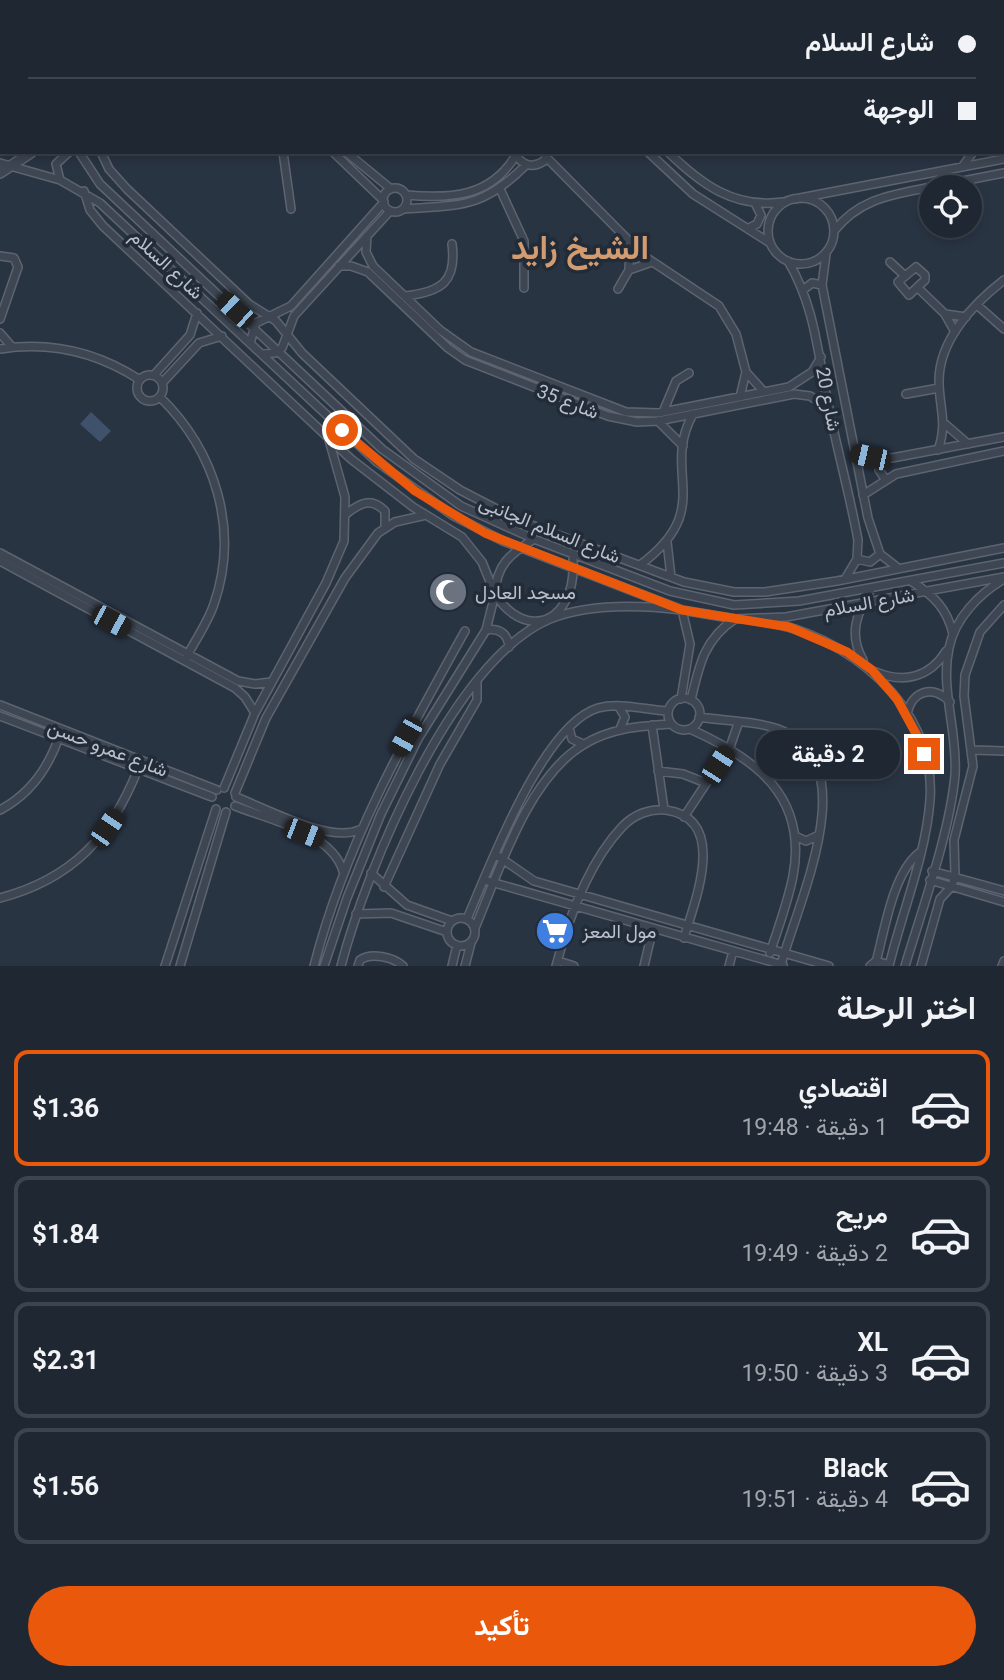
<!DOCTYPE html>
<html lang="ar">
<meta charset="utf-8">
<style>
body{margin:0;font-family:Roboto,Vazirmatn,sans-serif;background:#2c333e;color:#f1f3f6;direction:rtl;height:100vh;display:flex;flex-direction:column;font-size:26px;white-space:nowrap}
*{box-sizing:border-box;margin:0}
p{font-size:23px;color:#a1a5ac}
.icon{flex:none;width:38px;height:38px;fill:none;stroke:currentColor;stroke-width:2;stroke-linecap:round;stroke-linejoin:round}
.map{position:relative;height:966px;overflow:hidden;direction:ltr}
.drawer{display:flex;flex-direction:column;background:#1f2732;flex:1}
.drawer>*{flex:none}
.top-card{position:absolute;left:0px;top:0px;width:1004px;height:154px;box-shadow:0 4px 10px #0003,0 0 0 2px #3c444d;direction:rtl;display:grid;align-content:center;height:154px;padding:0 28px;background:#1f2732}
.tools{position:absolute;left:919px;top:175px;display:grid;gap:14px}
.tools a{display:grid;place-items:center;width:63px;height:63px;border-radius:50%;background:#1f2732;box-shadow:0 4px 10px #0003,0 0 0 2px #3c444d;font-size:35px}
.end{position:absolute;width:32px;height:32px;margin:-16px;border:9px solid #ea580c;background:#fff;box-shadow:0 0 0 4px #fff}
.from{border-radius:50%}
.bubble{position:absolute;height:49px;border-radius:24px;background:#1f2732;box-shadow:0 4px 10px #0003,0 0 0 2px #3c444d;font-size:23px;font-weight:700;line-height:49px;text-align:center;direction:rtl}
.car{position:absolute;width:21px;height:42px;margin:-21px -10px;border-radius:9px;box-shadow:0 0 5px 2px #0007;background:linear-gradient(#222 24%,#8ab4d8 0 40%,#222 0 76%,#8ab4d8 0 86%,#222 0)}
.top-card b{display:flex;align-items:center;gap:24px;height:66px;font-size:26px}
.top-card b+b{border-top:2px solid #3c444d}
.top-card i{width:18px;height:18px;background:#f1f3f6}
ul{padding:0;list-style:none}
li{display:flex;align-items:center;gap:21px;height:116px;margin:0 14px 10px;padding:0 14px;border:4px solid #3c444d;border-radius:14px}
li div{flex:1}
li b{display:block;font-size:26px}
li em{font-style:normal;font-weight:700}
li.selected{border-color:#ea580c}
li>.icon{width:63px;height:63px;stroke-width:1.5}
h2{padding:0 28px;font-size:32px;line-height:84px}
.action{display:flex;gap:14px;margin-top:auto;padding:14px 28px}
.action a{flex:1;height:80px;border-radius:42px;background:#ea580c;color:#fff;font-size:28px;font-weight:700;line-height:80px;text-align:center}
.map>svg:first-child{display:block}
</style>
<div class="map">
<svg width="1004" height="966" viewBox="0 0 1004 966">
<rect width="100%" height="100%" fill="#293443"/>
<path fill="#40516b" d="M 91,412 L 111,431 L 100,442 L 80,424 Z"/>
<g fill="none" stroke-linecap="round" stroke-linejoin="round">
<g stroke="#5c6470" stroke-width="10">
<path id="minor" d="M 282,0 L 282,2
M 389,0 L 389,2
M 488,0 L 489,2
M 508,0 L 510,2
M 584,0 L 585,0
M 607,0 L 613,2
M 958,0 L 958,2
M 975,0 L 975,2
M 357,2 L 358,0
M 369,2 L 371,0
M 562,2 L 564,0
M 576,2 L 577,0
M 637,2 L 646,0
M 1003,147 L 1004,149
M 79,152 L 100,184 L 382,449 L 461,506 L 534,539 L 670,591 L 734,605 L 799,601 L 1004,563
M 101,152 L 109,169 L 127,189 L 249,304 L 276,321 L 302,353 L 414,459 L 460,490 L 518,520 L 684,582 L 734,592 L 765,592 L 837,581 L 1004,548
M 283,152 L 291,209
M 333,152 L 383,200
M 346,152 L 391,189
M 648,152 L 693,194 L 770,243
M 668,152 C 701,184 734,209 783,202
M 515,153 C 521,165 532,169 544,161 L 548,152
M 546,157 L 644,256 L 719,306 L 736,334 L 746,372 L 764,392
M 0,163 L 60,180 L 100,203 L 377,462 L 452,515 L 503,541 L 682,610 L 735,619 L 786,617 L 1004,577
M 963,166 L 973,152
M 60,180 L 56,164 L 69,152
M 932,187 L 1004,173
M383 200a12 12 0 1 1 24 0a12 12 0 1 1-24 0Z
M 500,189 L 524,241 L 524,288
M 84,191 L 90,210 L 103,226 L 351,459 L 413,507 L 462,537 L 482,562 L 495,594 L 486,630 L 418,739 L 381,814 L 347,898 L 324,966
M 406,195 C 451,199 491,197 516,155
M768 231a33 33 0 1 1 66 0a33 33 0 1 1-66 0Z
M 795,199 L 1004,159
M 404,209 C 462,205 483,208 526,165
M 749,228 L 757,224 L 761,215 L 755,203
M 834,231 C 860,198 892,195 931,187
M 367,236 L 366,252 L 373,266 L 440,330 L 471,352 L 626,412 L 658,413 L 789,387 L 812,372 L 821,357
M 826,254 L 822,285 L 868,518 L 880,554 L 898,568
M 0,256 L 14,258 L 18,267 L 0,319
M 788,261 C 816,308 818,357 829,409 C 838,453 850,496 858,540 L 857,559 L 845,579
M 890,262 L 904,275
M 339,266 L 351,266 L 368,272 L 448,348 L 465,360 L 608,416 L 637,422 L 658,421 L 794,394 L 810,396 L 829,408
M 916,267 L 925,275 L 925,280 L 909,295 L 898,282 Z
M 629,270 L 652,262
M 918,288 L 945,314 L 955,332
M 618,289 L 629,270 L 630,245
M 803,290 L 812,283 L 822,285
M 405,296 C 441,292 457,282 452,244
M 977,305 L 1004,329
M 945,314 L 966,317
M 0,333 L 12,347
M 250,343 L 256,323 L 291,306 L 384,202
M 0,349 C 51,341 97,352 140,380
M 262,354 L 275,353 L 282,348 L 294,316 L 390,211
M 154,375 L 190,335 L 197,313
M137 388a13 13 0 1 1 26 0a13 13 0 1 1-26 0Z
M 162,383 L 199,343 L 222,336
M 906,394 L 939,388
M 160,397 C 215,451 240,529 214,604 C 208,622 196,639 187,656
M 740,397 L 746,372
M 663,412 L 676,381 L 689,373
M 658,421 L 683,446
M 945,424 L 968,444
M 938,450 C 948,422 939,408 939,381 C 939,340 973,304 1004,280
M 855,454 L 892,458 L 1004,437
M 881,459 L 879,470 L 885,479
M 863,495 L 896,474 L 1004,451
M 346,514 C 360,503 371,497 385,511 L 385,528
M 534,539 C 510,554 496,565 495,594 C 515,627 554,634 569,593 C 574,580 573,567 573,554
M 667,542 L 671,577
M 0,553 L 238,681 L 255,684 L 271,682
M 857,559 L 870,562 L 880,554
M 0,561 L 235,688 L 245,697 L 255,713
M 640,565 C 717,508 660,473 693,414
M 911,581 C 933,595 947,608 953,634
M 761,621 C 846,634 937,705 930,800 C 926,855 902,912 889,966
M 486,630 C 500,628 508,634 509,647
M 863,660 C 848,634 857,613 871,589
M 876,672 C 904,684 930,677 946,651
M668 714a16 16 0 1 1 32 0a16 16 0 1 1-32 0Z
M 691,700 C 699,666 704,639 735,619
M 0,705 L 217,790
M 619,707 L 625,717 L 620,729
M 907,715 C 911,691 933,684 950,702
M 0,716 L 212,797
M 699,717 C 724,721 761,721 783,731 C 865,765 797,904 781,965
M 652,725 L 664,809
M 569,728 L 572,739 L 583,744
M 690,729 C 755,758 808,796 793,876 C 788,902 778,928 770,953
M 973,750 L 1004,751
M 658,771 L 683,774 L 706,783
M 224,788 L 255,713 L 326,583 L 344,541 L 345,497 L 329,440
M 235,793 L 266,718 L 345,578 L 378,533 L 395,522 L 426,515
M 236,797 C 267,809 329,843 359,830
M 235,806 C 270,820 331,832 343,871
M 0,810 C 30,794 48,769 59,737
M 684,817 L 730,747 L 738,724
M 795,836 L 806,841 L 819,835
M 495,854 L 534,881 L 829,966
M 932,871 L 1004,891
M 371,873 L 407,905 L 452,921
M 484,880 L 783,965
M 930,880 L 1004,902
M 384,887 L 440,764 L 477,700 L 477,682
M 0,898 C 72,879 111,837 138,769
M 356,914 L 391,913 L 447,932
M447 932a14 14 0 1 1 28 0a14 14 0 1 1-28 0Z
M 467,919 C 489,868 543,724 598,708 C 620,702 646,710 668,711
M 475,928 C 499,871 528,778 583,745 C 610,728 640,726 671,724
M 558,961 L 574,966
M 165,966 L 216,809
M 180,966 L 226,812
M 314,966 C 345,845 404,740 465,631
M 341,966 C 366,870 453,659 550,619 C 590,603 640,605 682,610 L 690,644 L 681,699
M 358,966 L 360,960 C 371,952 393,957 403,966
M 452,966 L 457,945
M 465,966 L 471,943
M 556,966 C 568,920 589,862 622,827 C 633,815 650,808 666,810 C 729,819 695,900 684,938
M 644,966 L 653,928
M 729,966 L 733,951
M 870,966 L 876,961 L 889,965
M 875,966 C 884,934 892,874 919,853
M 905,966 C 922,910 950,832 955,775 C 958,733 940,689 949,648 C 955,618 979,594 1004,579
M 921,966 L 940,899 L 952,886 L 955,876 L 954,840 L 973,766 L 964,696 L 965,675 L 980,632 L 1004,605
M 1002,966 L 1004,961"/>
</g>
<g stroke="#5c6470" stroke-width="12">
<path id="tertiary" d="M 108,2 L 109,0
M 133,2 L 135,0
M 0,117 L 2,115
M 0,173 L 32,152"/>
</g>
<use href="#minor" stroke="#3d4652" stroke-width="7"/>
<use href="#tertiary" stroke="#3d4652" stroke-width="9"/>
</g>
<g fill="none" stroke-linecap="round" stroke-linejoin="round">
<path stroke="#ea580c" stroke-width="9" d="M 342,430 L 415,491 L 485,533 L 682,610 L 789,627 L 847,652 L 872,670 L 897,699 L 920,741 L 924,754"/>
</g>
<defs>
<g id="mosque-disc" transform="scale(2.0125)"><circle r="9.5" fill="#6b7280" stroke="#222b38"/><path d="M3.5-4.9A6 6 0 1 0 3.5 4.9A5 5 0 1 1 3.5-4.9Z" fill="#fff"/></g>
<g id="supermarket-disc" transform="scale(2.0125)"><circle r="9.5" fill="#3f7fe0" stroke="#222b38"/><path d="M-6-5.5h2.5l.6 2H6L4.5 2H-2.5L-4.4-4H-6ZM-1.5 3.2a1.3 1.3 0 1 0 .1 0ZM3 3.2a1.3 1.3 0 1 0 .1 0Z" fill="#fff"/></g>
</defs>
<g fill-rule="evenodd">
<use href="#mosque-disc" x="448" y="592"/>
<use href="#supermarket-disc" x="555" y="931"/>
</g>
<g text-anchor="middle" stroke-width="7" stroke-linejoin="round" paint-order="stroke">
<g font-size="19" fill="#bbc1cc" stroke="#222b38">
<text transform="translate(167 264) rotate(43)" y="7">شارع السلام</text>
<text transform="translate(829 399) rotate(79)" y="7">شارع 20</text>
<text transform="translate(568 401) rotate(21)" y="7">شارع 35</text>
<text transform="translate(550 529) rotate(22)" y="7">شارع السلام الجانبى</text>
<text transform="translate(869 602) rotate(-10)" y="7">شارع السلام</text>
<text transform="translate(108 748) rotate(21)" y="7">شارع عمرو حسن</text>
</g>
<g font-size="19" fill="#bbc1cc" stroke="#222b38" text-anchor="start">
<text x="475" y="599">مسجد العادل</text>
<text x="582" y="938">مول المعز</text>
</g>
<g font-size="33" font-weight="bold" fill="#d29b70" stroke="#222b38">
<text x="580" y="259">الشيخ زايد</text>
</g>
</g>
</svg>
<div class="tools">
<a><svg class="icon" aria-label="locate" viewBox="0 0 24 24"><circle cx="12" cy="12" r="6"/><path d="M12 2v4M12 18v4M2 12h4M18 12h4"/></svg></a>
</div>
<i class="end from" style="left:342px;top:430px"></i>
<i class="end" style="left:924px;top:754px"></i>
<div class="bubble" style="left:756px;top:730px;width:144px">2 دقيقة</div>
<i class="car" style="left:235px;top:310px;rotate:313deg"></i>
<i class="car" style="left:870px;top:457px;rotate:283deg"></i>
<i class="car" style="left:111px;top:621px;rotate:118deg"></i>
<i class="car" style="left:406px;top:737px;rotate:209deg"></i>
<i class="car" style="left:718px;top:765px;rotate:33deg"></i>
<i class="car" style="left:107px;top:828px;rotate:34deg"></i>
<i class="car" style="left:304px;top:833px;rotate:111deg"></i>
<div class="top-card">
<b><i class="from"></i>شارع السلام</b>
<b><i></i>الوجهة</b>
</div>
</div>
<section class="drawer">
<h2>اختر الرحلة</h2>
<ul>
<li class="selected"><svg class="icon" aria-label="car" viewBox="0 0 24 24"><path d="M5 17H2v-5l4-1 3-4h7l3 4 3 1v5h-3M9 17h6M6 11h13"/><circle cx="7" cy="17" r="2"/><circle cx="17" cy="17" r="2"/></svg><div><b>اقتصادي</b><p>1 دقيقة · 19:48</p></div><em>$1.36</em></li>
<li><svg class="icon" aria-label="car" viewBox="0 0 24 24"><path d="M5 17H2v-5l4-1 3-4h7l3 4 3 1v5h-3M9 17h6M6 11h13"/><circle cx="7" cy="17" r="2"/><circle cx="17" cy="17" r="2"/></svg><div><b>مريح</b><p>2 دقيقة · 19:49</p></div><em>$1.84</em></li>
<li><svg class="icon" aria-label="car" viewBox="0 0 24 24"><path d="M5 17H2v-5l4-1 3-4h7l3 4 3 1v5h-3M9 17h6M6 11h13"/><circle cx="7" cy="17" r="2"/><circle cx="17" cy="17" r="2"/></svg><div><b>XL</b><p>3 دقيقة · 19:50</p></div><em>$2.31</em></li>
<li><svg class="icon" aria-label="car" viewBox="0 0 24 24"><path d="M5 17H2v-5l4-1 3-4h7l3 4 3 1v5h-3M9 17h6M6 11h13"/><circle cx="7" cy="17" r="2"/><circle cx="17" cy="17" r="2"/></svg><div><b>Black</b><p>4 دقيقة · 19:51</p></div><em>$1.56</em></li>
</ul>
<div class="action"><a>تأكيد</a></div>
</section>
